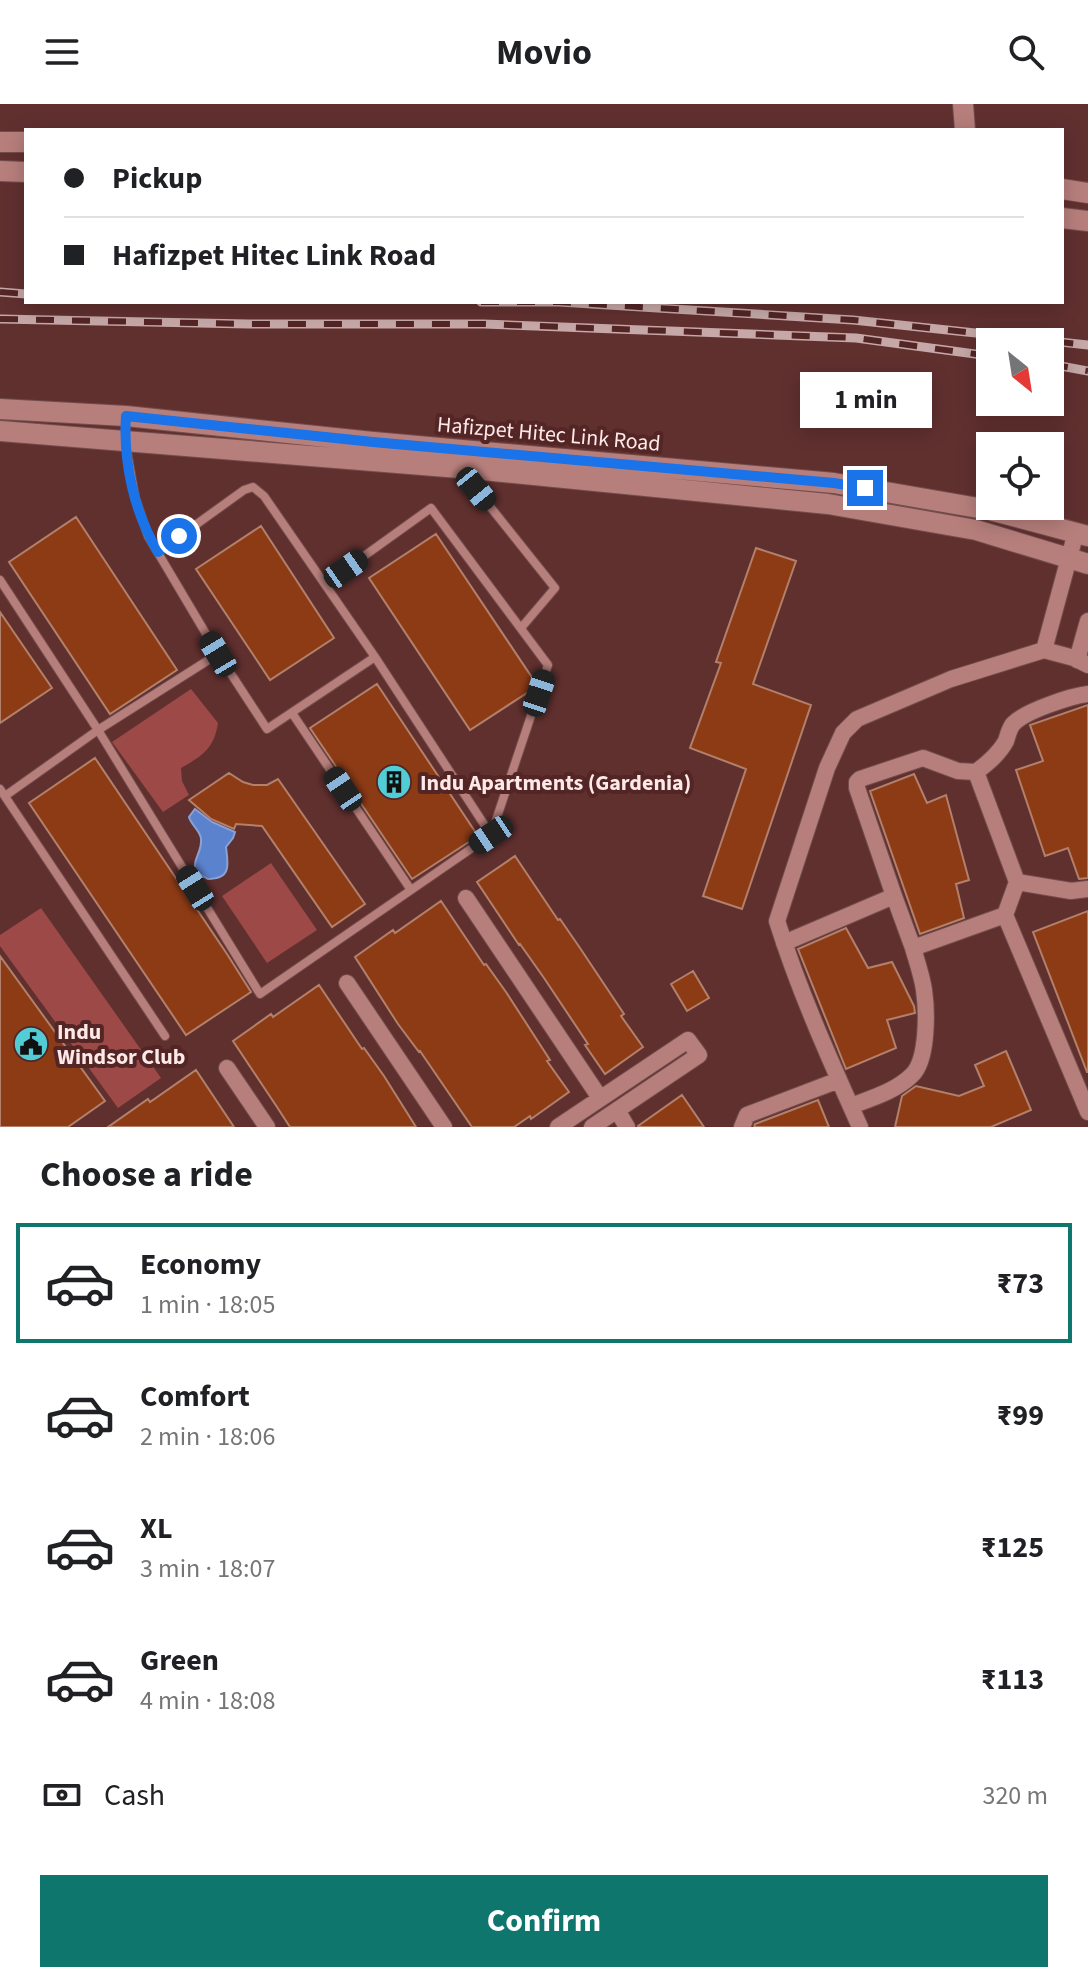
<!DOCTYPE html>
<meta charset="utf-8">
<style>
body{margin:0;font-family:"Source Sans 3",sans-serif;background:#f6f6f6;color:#202124;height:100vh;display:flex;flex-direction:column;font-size:30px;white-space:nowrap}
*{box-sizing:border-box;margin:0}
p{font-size:26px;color:#757577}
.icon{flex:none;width:44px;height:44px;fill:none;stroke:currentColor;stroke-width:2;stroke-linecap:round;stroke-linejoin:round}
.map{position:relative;height:1023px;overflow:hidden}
.sheet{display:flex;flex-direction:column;background:#fff;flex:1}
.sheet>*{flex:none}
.banner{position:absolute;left:24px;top:24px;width:1040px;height:176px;border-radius:0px;box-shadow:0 4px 20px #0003;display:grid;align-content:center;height:176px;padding:0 40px;background:#fff}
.needle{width:52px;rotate:150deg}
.fabs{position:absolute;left:976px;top:224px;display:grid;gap:16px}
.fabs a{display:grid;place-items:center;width:88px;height:88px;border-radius:0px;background:#fff;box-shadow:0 4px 20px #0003;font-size:40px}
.end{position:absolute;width:36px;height:36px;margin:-18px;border:10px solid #1a73e8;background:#fff;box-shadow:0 0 0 4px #fff}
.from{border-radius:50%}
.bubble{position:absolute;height:56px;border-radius:0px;background:#fff;box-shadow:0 4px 20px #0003;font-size:26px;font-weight:700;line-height:56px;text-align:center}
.car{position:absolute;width:24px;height:48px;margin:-24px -12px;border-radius:10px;box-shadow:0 0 6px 2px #0007;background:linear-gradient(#222 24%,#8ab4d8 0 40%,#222 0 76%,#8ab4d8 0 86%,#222 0)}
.banner b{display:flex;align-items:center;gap:28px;height:76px;font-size:30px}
.banner b+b{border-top:2px solid #e0e0e0}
.banner i{width:20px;height:20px;background:#202124}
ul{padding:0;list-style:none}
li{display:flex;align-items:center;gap:24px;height:120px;margin:0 16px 12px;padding:0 24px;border:4px solid transparent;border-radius:0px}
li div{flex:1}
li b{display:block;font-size:30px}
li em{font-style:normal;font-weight:700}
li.selected{border-color:#0f766e}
li>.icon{width:72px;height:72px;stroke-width:1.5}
h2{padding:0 40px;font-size:36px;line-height:96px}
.pay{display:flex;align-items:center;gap:20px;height:88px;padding:0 40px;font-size:30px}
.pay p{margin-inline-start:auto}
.action{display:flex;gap:16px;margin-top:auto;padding:16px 40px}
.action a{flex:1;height:92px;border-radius:0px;background:#0f766e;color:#fff;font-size:32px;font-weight:700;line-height:92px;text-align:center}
header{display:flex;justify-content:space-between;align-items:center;height:104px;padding:0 40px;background:#fff;font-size:36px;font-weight:700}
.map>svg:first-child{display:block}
</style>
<header><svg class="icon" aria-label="menu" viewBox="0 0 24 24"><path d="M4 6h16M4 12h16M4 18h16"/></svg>Movio<svg class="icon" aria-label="search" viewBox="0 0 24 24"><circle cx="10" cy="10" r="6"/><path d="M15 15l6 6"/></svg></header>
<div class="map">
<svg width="1088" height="1023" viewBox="0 0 1088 1023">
<rect width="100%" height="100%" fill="#60302f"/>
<path fill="#9c4948" d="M 191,585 L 218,619 C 214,645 202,652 181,664 L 182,677 L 189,691 L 163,708 L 112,638 Z
M 271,759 L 317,826 L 267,859 L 222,792 Z
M 41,804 L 161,974 L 118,1004 L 0,842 L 0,831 Z"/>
<path fill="#5b82cd" stroke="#8ba1d5" stroke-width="2" d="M 195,705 L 212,718 L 235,728 L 233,734 L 226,743 C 228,760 232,775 208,775 C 182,762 203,753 201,735 C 201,727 191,721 189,713 Z"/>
<path fill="#8d3b15" stroke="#b2806b" stroke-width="2" d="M 76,413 L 177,566 L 110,610 L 9,458 Z
M 261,422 L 334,534 L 270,576 L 196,465 Z
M 436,430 L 535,578 L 533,585 L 470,626 L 369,474 Z
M 756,444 L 796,457 L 753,580 L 811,601 L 742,805 L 703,792 L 746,665 L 690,644 L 721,559 L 716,558 Z
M 0,508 L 52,584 L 0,619 Z
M 377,580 L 478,732 L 412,775 L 310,624 Z
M 1088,601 L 1088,774 L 1079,775 L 1068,744 L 1045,752 L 1016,666 L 1043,657 L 1030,621 Z
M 95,654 L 227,850 L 251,888 L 186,931 L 29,699 Z
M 229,669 L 243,678 L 253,681 L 267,681 L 278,675 L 365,800 L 332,823 L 262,722 L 236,720 L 234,725 L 211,715 L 189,696 Z
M 914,670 L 927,699 L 946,691 L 969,776 L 956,780 L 964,814 L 920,830 L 870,687 Z
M 515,752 L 558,816 L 560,815 L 580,844 L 624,910 L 621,912 L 643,943 L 605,970 L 585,941 L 588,940 L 544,874 L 520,840 L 519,841 L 477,778 Z
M 441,797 L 484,861 L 486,860 L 506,888 L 550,956 L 547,957 L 569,988 L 531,1015 L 530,1012 L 514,1023 L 472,1023 L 420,947 L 419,948 L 398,920 L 355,853 L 393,826 L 395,829 Z
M 1088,807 L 1088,968 L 1087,968 L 1033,828 Z
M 846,824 L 868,864 L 892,858 L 914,902 L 915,909 L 887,916 L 896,944 L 846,965 L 798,845 Z
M 0,852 L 105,997 L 68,1023 L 0,1023 Z
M 693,867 L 709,894 L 687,907 L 671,880 Z
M 319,881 L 362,945 L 364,944 L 384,972 L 416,1023 L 290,1023 L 277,1003 L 233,937 L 271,910 L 273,913 Z
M 1006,947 L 1031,1006 L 991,1023 L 895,1023 L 902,992 L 916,982 L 959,992 L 984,982 L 975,961 Z
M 196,966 L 234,1023 L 108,1023 L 148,995 L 150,998 Z
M 682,991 L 704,1023 L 638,1023 L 638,1022 Z
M 818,996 L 829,1023 L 754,1023 L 755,1020 Z"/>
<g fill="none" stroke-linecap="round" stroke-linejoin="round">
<g stroke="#734d4d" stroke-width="10">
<path id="lane" d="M 126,312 L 125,337 L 135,393 L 148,432 L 218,550 L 267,625 L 375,553
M 472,365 L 476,385 L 555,484 L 521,524
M 158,448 L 244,386 L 253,383 L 264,392 L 375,553 L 491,731
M 0,476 L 98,626 L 260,890 L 491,731 L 548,561 L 431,404 L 346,465
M 292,609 L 411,786
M 0,685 L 165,932
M 5,692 L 98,626 L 218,550"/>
</g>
<g stroke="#734d4d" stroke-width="18">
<path id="street" d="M 1044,546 L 1076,428
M 1077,556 L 1088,517
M 976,668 L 1017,778 L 1005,811 L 1088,1008
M 1017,778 L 1071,787 L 1088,785
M 894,792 L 857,684 L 857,678 L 860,675 L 923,654 L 958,667 L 976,668 C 988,659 999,650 1006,637 C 1008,631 1009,625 1013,620 C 1025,607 1071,592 1088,590
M 466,794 L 600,994
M 784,839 L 894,792 L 913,844 L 1005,811
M 347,879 L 444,1023
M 227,964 L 267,1023
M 851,1002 C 872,994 896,987 912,971 C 928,956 927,907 924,886 C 922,872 917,858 913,844
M 617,1006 L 627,1023
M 558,1023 L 688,936 L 699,951 L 592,1023
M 742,1023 L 747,1011 L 839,976
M 860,1023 C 830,956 799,887 777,817 L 827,664 L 843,629 L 857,615 L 951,575 L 1044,546 L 1074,554 L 1088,561"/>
</g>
<g stroke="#734d4d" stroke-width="22">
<path id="secondary" d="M 963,0 L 965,26
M 0,38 L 26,38
M 0,67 L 26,68
M 1062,85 L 1088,89
M 1062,114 L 1088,117
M 0,305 L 126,312 L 373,338 L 834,379 L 990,406 L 1088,432
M 0,327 L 472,365 L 828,400 L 976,426 L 1088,460"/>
</g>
<use href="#lane" stroke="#b77f7c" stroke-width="8"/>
<use href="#street" stroke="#b77f7c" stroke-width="16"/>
<use href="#secondary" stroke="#b77f7c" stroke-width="20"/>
<g stroke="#c5a8a7" stroke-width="9">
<path id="rail" d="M 0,188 L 26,190
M 481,198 L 559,198 L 853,216 L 1088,241
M 0,215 L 248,220 L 484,220 L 856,234 L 990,252
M 1050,260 L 1088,267"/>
</g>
<use href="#rail" stroke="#542525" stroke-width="6" stroke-dasharray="18" stroke-linecap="butt"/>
</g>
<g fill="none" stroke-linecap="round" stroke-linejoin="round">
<path stroke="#1a73e8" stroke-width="10" d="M 179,432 L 158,448 C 134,408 123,358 126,312 L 373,338 L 834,379 L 865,384"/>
</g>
<defs>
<g id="building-disc" transform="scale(1.8)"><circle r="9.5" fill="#52ccd5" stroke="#542525"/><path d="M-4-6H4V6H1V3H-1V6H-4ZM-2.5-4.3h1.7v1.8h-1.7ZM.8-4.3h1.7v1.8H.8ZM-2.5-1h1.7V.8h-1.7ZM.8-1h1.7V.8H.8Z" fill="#111"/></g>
<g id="civic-disc" transform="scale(1.8)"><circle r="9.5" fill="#52ccd5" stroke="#542525"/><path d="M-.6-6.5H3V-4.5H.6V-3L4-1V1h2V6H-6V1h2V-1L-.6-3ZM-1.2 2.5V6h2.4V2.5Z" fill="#111"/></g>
</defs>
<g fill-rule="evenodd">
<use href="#building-disc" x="394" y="678"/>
<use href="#civic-disc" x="31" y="940"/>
</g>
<g text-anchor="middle" stroke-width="8" stroke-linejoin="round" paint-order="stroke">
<g font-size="22" fill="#fce9e8" stroke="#542525">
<text transform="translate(549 329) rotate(5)" y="8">Hafizpet Hitec Link Road</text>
</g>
<g font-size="22" font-weight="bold" fill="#fce9e8" stroke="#542525" text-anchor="start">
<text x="420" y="686">Indu Apartments (Gardenia)</text>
<text x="57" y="935">Indu<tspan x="57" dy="25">Windsor Club</tspan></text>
</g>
</g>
</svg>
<div class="fabs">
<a><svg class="needle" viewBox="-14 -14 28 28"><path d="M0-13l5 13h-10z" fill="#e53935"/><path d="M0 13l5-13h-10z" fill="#757577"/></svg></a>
<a><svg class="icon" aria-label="locate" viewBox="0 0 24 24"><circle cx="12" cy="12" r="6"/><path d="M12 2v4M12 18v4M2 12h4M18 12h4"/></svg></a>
</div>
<i class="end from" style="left:179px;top:432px"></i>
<i class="end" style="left:865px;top:384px"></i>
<div class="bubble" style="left:800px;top:268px;width:132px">1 min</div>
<i class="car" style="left:476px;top:385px;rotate:141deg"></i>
<i class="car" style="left:346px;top:465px;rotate:55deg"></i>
<i class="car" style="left:218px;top:550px;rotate:329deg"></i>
<i class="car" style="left:539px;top:589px;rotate:18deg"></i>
<i class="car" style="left:343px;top:685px;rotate:326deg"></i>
<i class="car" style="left:491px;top:731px;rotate:236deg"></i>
<i class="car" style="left:195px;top:784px;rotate:328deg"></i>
<div class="banner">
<b><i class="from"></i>Pickup</b>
<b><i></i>Hafizpet Hitec Link Road</b>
</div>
</div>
<section class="sheet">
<h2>Choose a ride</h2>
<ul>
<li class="selected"><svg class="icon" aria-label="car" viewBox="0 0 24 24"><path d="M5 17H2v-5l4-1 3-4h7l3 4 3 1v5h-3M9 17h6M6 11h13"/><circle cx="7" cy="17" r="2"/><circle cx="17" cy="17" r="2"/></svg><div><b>Economy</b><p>1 min · 18:05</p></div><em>₹73</em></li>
<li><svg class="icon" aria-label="car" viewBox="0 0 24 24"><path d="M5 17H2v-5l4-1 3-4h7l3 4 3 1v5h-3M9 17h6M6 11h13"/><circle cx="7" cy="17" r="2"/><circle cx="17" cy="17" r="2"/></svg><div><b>Comfort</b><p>2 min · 18:06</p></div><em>₹99</em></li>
<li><svg class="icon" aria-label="car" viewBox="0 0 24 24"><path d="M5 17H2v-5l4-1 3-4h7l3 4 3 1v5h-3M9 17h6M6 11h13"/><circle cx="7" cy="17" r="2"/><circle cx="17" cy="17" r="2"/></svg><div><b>XL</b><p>3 min · 18:07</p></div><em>₹125</em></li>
<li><svg class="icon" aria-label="car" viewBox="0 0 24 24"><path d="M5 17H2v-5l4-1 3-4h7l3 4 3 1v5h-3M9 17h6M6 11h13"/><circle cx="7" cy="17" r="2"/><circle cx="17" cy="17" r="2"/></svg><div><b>Green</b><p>4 min · 18:08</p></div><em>₹113</em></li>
</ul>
<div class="pay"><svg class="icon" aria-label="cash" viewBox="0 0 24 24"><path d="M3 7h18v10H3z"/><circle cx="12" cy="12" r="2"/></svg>Cash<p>320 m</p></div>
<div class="action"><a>Confirm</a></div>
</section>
